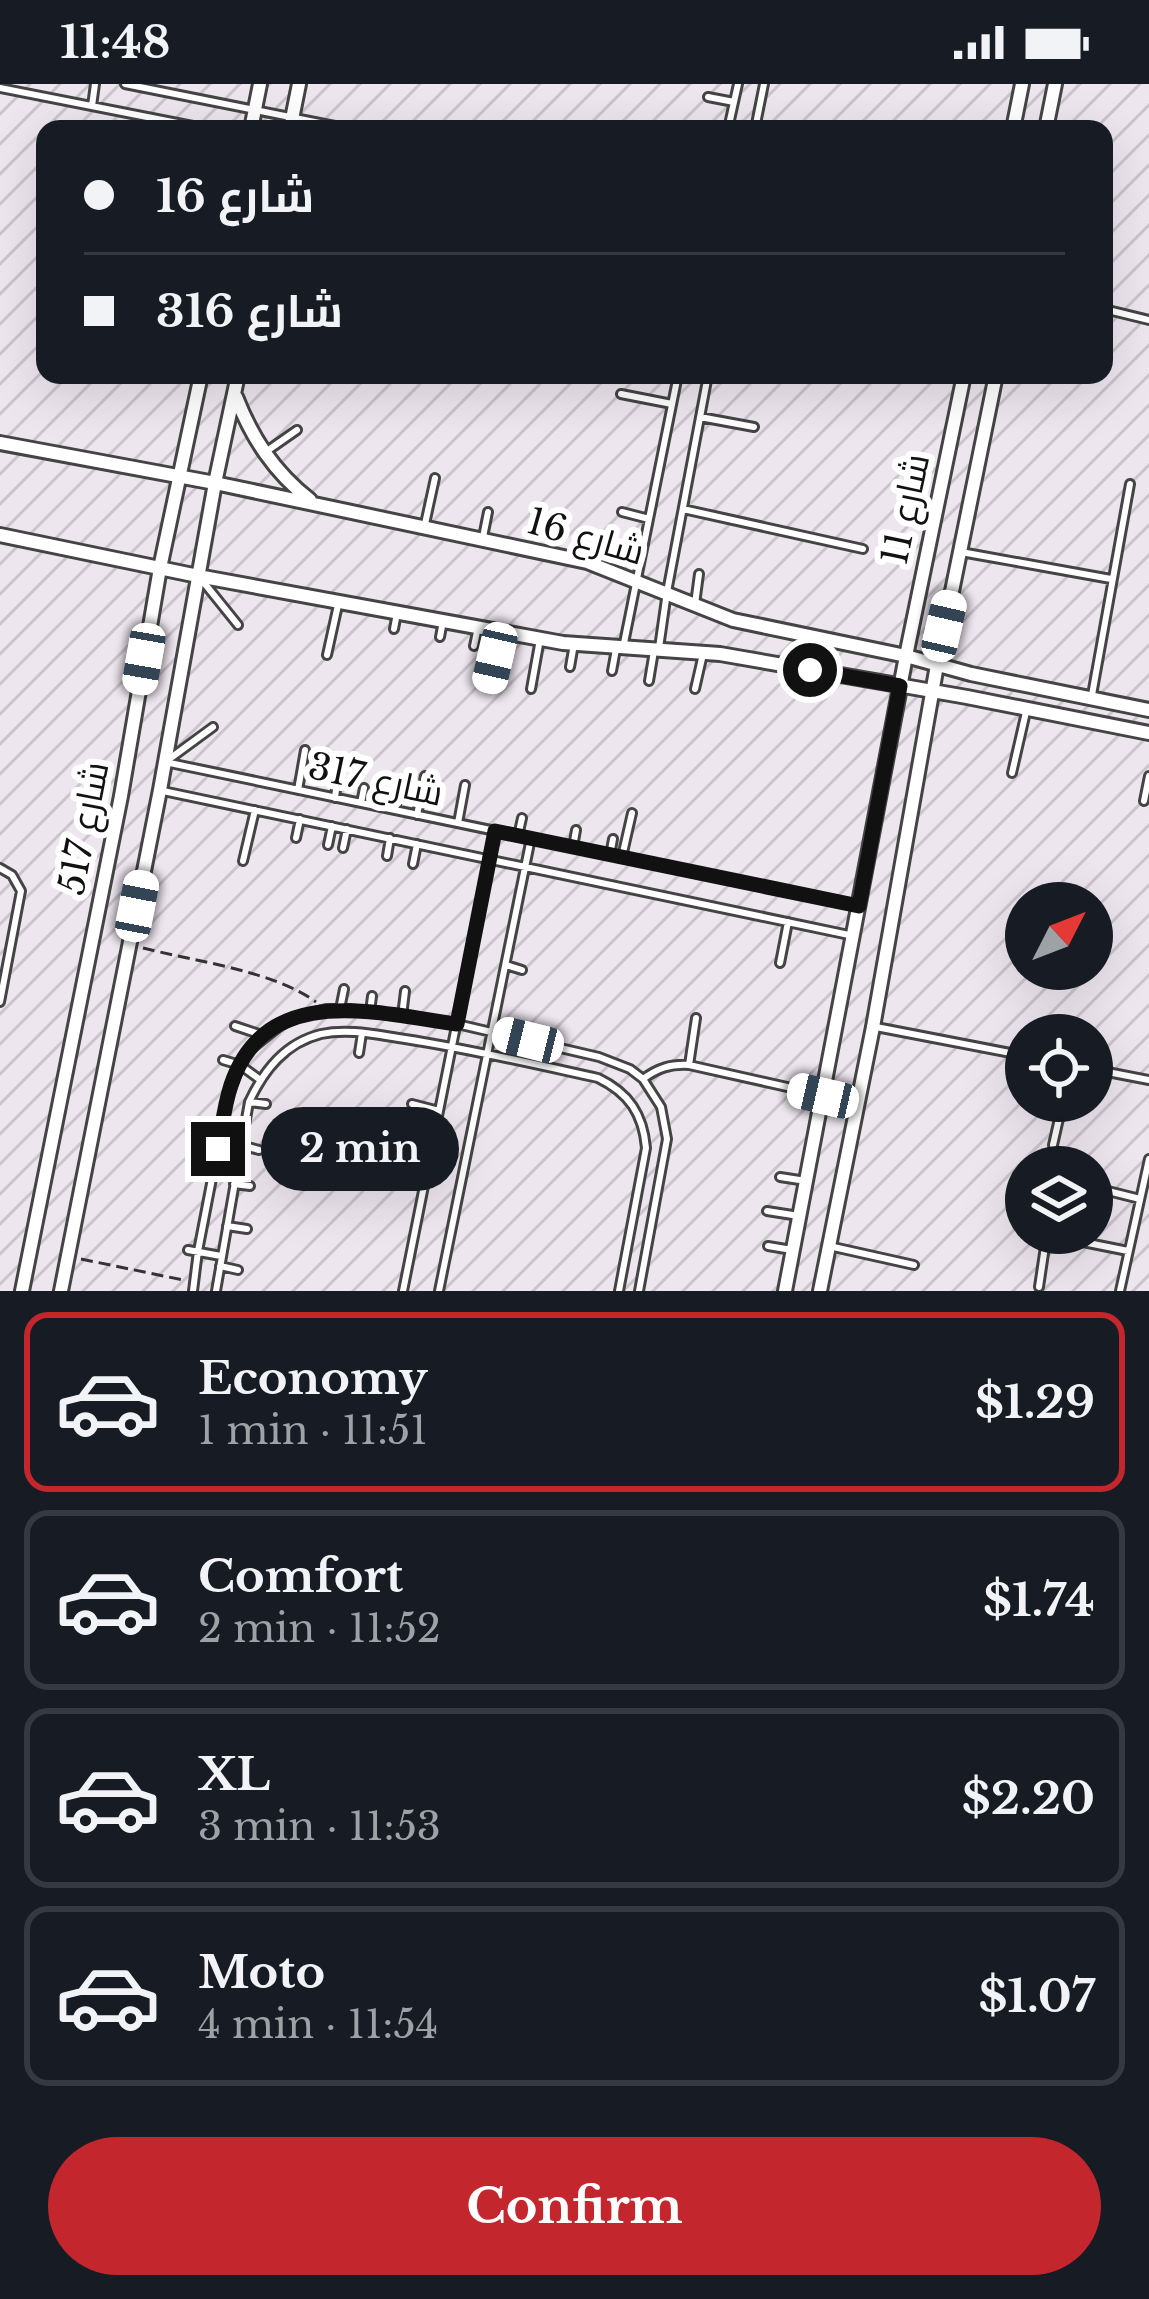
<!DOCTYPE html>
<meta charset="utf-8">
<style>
body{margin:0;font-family:"Libre Baskerville",Cairo,serif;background:#20242c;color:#f1f3f6;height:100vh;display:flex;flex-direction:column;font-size:45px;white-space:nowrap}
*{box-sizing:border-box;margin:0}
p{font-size:39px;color:#9ea1a6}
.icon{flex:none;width:66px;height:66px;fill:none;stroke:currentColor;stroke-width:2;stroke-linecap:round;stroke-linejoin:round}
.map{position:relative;height:1207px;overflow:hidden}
.details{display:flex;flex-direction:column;background:#171b24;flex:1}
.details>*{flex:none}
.hud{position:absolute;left:36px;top:36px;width:1077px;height:264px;border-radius:24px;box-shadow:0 12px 48px #0002;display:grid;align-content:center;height:264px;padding:0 48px;background:#171b24}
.needle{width:78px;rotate:48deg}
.fabs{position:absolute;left:1005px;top:798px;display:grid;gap:24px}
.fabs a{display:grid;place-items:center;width:108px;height:108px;border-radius:50%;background:#171b24;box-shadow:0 12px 48px #0002;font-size:60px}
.end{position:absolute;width:54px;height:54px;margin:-27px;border:15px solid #111;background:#fff;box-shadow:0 0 0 6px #fff}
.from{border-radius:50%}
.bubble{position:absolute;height:84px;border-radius:42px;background:#171b24;box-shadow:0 12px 48px #0002;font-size:39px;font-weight:800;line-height:84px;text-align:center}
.car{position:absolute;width:36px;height:72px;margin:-36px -18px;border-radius:15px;box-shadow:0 0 9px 3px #0007;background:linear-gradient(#fff 24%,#345 0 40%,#fff 0 76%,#345 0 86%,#fff 0)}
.hud b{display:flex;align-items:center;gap:42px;height:114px;font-size:45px}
.hud b+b{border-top:3px solid #363941}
.hud i{width:30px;height:30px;background:#f1f3f6}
ul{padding:21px 0 0;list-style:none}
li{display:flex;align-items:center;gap:36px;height:180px;margin:0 24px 18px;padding:0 24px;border:6px solid #363941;border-radius:24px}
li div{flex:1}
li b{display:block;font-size:45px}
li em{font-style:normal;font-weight:800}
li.active{border-color:#c4262e}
li>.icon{width:108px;height:108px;stroke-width:1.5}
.button{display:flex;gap:24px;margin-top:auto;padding:24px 48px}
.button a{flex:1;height:138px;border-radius:72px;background:#c4262e;color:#fff;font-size:48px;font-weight:800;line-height:138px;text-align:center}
.status{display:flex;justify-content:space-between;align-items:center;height:84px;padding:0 60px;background:#171b24;direction:ltr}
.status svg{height:33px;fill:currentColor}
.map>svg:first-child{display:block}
</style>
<div class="status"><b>11:48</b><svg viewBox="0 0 49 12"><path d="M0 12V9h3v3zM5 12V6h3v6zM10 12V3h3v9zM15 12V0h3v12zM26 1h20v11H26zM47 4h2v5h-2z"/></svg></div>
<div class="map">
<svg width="1149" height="1207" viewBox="0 0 1149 1207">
<defs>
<pattern id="industrial-furrows" width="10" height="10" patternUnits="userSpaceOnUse" patternTransform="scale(3)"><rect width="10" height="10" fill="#eee6ef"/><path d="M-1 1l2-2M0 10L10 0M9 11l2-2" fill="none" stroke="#cbc4cc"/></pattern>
</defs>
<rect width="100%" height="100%" fill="#fffdf5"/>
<path fill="url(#industrial-furrows)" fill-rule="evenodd" d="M 0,0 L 1149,0 L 1149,1207 L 0,1207 ZM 45,45 L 1104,45 L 1104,291 L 45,291 ZM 1026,819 L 1092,819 L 1092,885 L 1026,885 ZM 1026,951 L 1092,951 L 1092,1017 L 1026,1017 ZM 1026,1083 L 1092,1083 L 1092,1149 L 1026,1149 Z"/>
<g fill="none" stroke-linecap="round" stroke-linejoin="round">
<g stroke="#444" stroke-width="12">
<path id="lane" d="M 125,0 L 350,45
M 0,4 L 208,45
M 708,13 L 734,18
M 92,22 L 95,0
M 454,45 L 454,44
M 728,45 L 738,0
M 755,45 L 764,0
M 1104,225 L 1149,236
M 621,310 L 672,320
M 700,333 L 754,343
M 267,367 L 297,346
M 683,425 L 863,465
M 622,428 L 649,435
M 425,440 L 435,394
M 483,453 L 488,428
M 961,468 L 1111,495
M 201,495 L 238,541
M 695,520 L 699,490
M 394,545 L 397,529
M 440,553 L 443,537
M 474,562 L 478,543
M 623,564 L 678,291
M 659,564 L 667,508 L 708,291
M 327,571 L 338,521
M 570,583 L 574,560
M 612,587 L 616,565
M 649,597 L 654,567
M 489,601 L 501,548
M 531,605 L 540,555
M 695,605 L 703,570
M 1092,611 L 1130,400
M 168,676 L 213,643
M 165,678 L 855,822
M 1012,689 L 1026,628
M 298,706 L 305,666
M 163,707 L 849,851
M 335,714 L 337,697
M 1144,717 L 1149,692
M 361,719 L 364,704
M 395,726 L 398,710
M 417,731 L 425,692
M 458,739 L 465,701
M 518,752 L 522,734
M 296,754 L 300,735
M 328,761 L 332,742
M 573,763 L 576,746
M 343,764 L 347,745
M 610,771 L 613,755
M 387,772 L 390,754
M 622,773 L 632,729
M 243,777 L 255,726
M 413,780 L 417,760
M 0,784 L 12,791 L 21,807 L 0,918
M 780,879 L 788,838
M 506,881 L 522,886
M 340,925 L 344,905
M 370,928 L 372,912
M 402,932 L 405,907
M 235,942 L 265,952
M 876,943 L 1026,972
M 359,969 L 362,949
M 223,976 L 240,981 L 259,995
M 689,981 L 696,934
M 1092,985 L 1149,996
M 643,995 C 658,984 670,980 689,981 L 823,1011
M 249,1018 L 266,1020
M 412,1020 L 439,1027
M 411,1036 L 436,1041
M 241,1061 L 259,1066
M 1053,1061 L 1063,1017
M 410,1085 L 427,1089
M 780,1093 L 806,1097
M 234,1100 L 250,1102
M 1092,1103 L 1140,1115
M 767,1127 L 799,1132
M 227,1142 L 247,1145
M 1073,1156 L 1128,1167
M 768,1162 L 792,1166
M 829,1162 L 914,1181
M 188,1166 L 221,1172
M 220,1182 L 238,1186
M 1039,1203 L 1047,1149
M 193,1207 L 198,1167 L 227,1017 L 240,981 L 251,965 L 281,941 L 303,931 L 326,925 L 350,925 L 457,940 L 599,973 L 630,985 L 643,995 L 661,1023 L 667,1055 L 639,1207
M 216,1207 L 249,1018 C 264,986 285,959 321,950 C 349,944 377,951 405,955 C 470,965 534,980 598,994 C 629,1009 643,1030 646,1064 L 619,1207
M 403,1207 L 495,747
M 439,1207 L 531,754
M 1120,1207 L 1149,1075"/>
</g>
<g stroke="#444" stroke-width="18">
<path id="street" d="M 251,45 L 260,0
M 290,45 L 299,0
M 1013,45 L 1022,0
M 1046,45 L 1055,0
M 236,313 C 252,354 274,388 310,416
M 0,359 L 215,399 L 587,478 L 733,536 L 906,572 L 971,590 L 1149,626
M 0,451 L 198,492 L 563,559 L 720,570 L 967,613 L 1149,649
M 22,1207 L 121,712 L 160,484 L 201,291
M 61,1207 L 160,706 L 215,399 L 238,291
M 785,1207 L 906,572 L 964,291
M 820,1207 L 873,943 L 937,581 L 996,291"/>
</g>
<path stroke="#333" stroke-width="3" stroke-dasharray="12 6" stroke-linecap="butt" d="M 143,864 C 194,877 274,887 316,918
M 81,1175 L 183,1196"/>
<use href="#lane" stroke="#fff" stroke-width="6"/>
<use href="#street" stroke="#fff" stroke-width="12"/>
</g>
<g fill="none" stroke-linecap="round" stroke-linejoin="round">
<path stroke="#111" stroke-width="15" d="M 218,1065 C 222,1044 224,1022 231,1001 C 266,897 376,929 457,940 L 495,747 L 859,822 L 900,602 L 810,586"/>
</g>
<g text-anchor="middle" stroke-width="12" stroke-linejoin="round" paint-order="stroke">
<g font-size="36" fill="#111" stroke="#fff">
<text transform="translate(905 425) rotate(-78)" y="13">شارع 11</text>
<text transform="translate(586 452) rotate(16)" y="13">شارع 16</text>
<text transform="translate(376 695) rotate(12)" y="13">شارع 317</text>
<text transform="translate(83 744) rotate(-79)" y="13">شارع 517</text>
</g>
</g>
</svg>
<div class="fabs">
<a><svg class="needle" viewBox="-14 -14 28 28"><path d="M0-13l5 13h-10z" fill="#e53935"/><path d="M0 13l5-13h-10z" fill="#9ea1a6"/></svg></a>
<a><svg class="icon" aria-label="locate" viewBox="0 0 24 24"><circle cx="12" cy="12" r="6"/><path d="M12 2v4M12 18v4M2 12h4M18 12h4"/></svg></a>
<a><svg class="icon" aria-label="layers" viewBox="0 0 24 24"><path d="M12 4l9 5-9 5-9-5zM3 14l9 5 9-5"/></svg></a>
</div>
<i class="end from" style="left:810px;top:586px"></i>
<i class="end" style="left:218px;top:1065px"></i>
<div class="bubble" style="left:261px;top:1023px;width:198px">2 min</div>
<i class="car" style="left:944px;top:542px;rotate:13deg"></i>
<i class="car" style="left:495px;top:574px;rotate:193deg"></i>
<i class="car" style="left:144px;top:575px;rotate:190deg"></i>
<i class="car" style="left:137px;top:822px;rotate:11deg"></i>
<i class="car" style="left:528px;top:956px;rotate:284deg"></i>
<i class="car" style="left:823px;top:1012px;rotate:283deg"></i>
<div class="hud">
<b><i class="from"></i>شارع 16</b>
<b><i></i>شارع 316</b>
</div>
</div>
<section class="details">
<ul>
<li class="active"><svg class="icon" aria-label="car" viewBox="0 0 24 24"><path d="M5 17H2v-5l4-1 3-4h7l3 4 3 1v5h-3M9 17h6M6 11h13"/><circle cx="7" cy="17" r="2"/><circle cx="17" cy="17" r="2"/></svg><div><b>Economy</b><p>1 min · 11:51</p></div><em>$1.29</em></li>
<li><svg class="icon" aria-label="car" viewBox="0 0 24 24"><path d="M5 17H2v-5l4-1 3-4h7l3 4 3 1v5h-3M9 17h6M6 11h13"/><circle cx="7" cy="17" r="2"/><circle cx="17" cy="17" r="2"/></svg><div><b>Comfort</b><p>2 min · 11:52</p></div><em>$1.74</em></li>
<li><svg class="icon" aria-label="car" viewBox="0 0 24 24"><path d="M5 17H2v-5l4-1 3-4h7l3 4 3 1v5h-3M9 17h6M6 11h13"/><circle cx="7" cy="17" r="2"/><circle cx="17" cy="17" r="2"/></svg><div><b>XL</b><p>3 min · 11:53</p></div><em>$2.20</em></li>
<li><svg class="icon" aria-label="car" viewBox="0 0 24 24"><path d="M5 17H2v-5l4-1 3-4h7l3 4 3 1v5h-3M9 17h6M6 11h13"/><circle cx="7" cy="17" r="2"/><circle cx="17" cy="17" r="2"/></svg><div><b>Moto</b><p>4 min · 11:54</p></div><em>$1.07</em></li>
</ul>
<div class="button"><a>Confirm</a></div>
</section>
